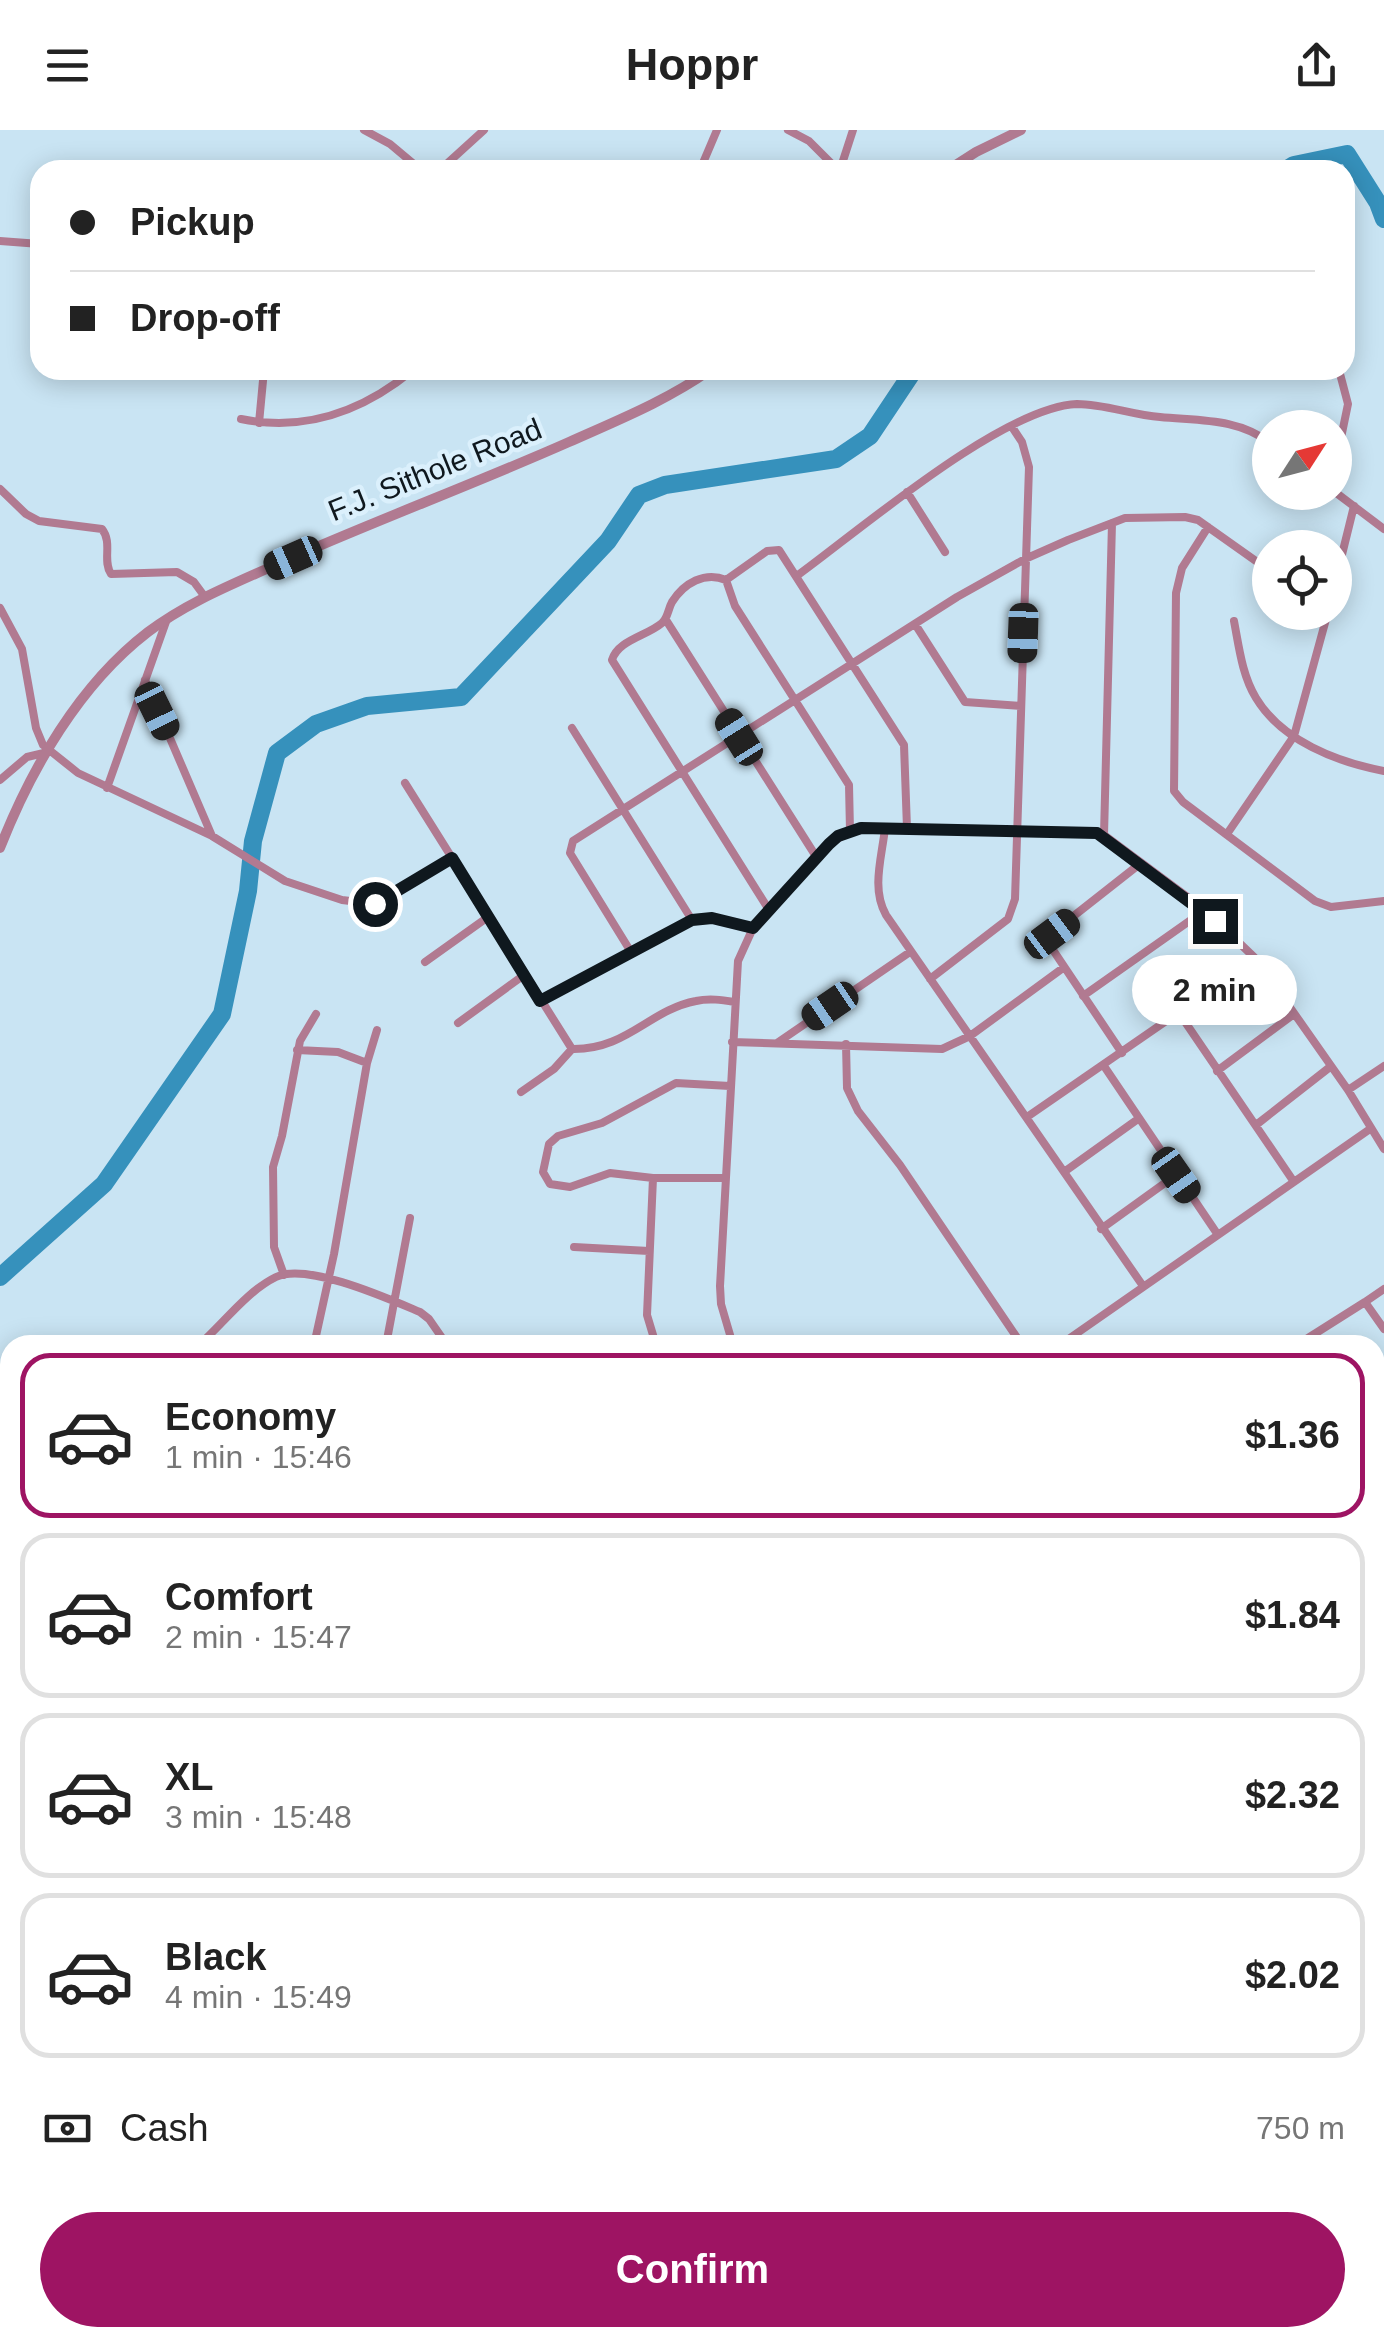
<!DOCTYPE html>
<meta charset="utf-8">
<style>
body{margin:0;font-family:Helvetica,sans-serif;background:#f2f2f2;color:#222;height:100vh;display:flex;flex-direction:column;font-size:38px;white-space:nowrap}
*{box-sizing:border-box;margin:0}
p{font-size:32px;color:#767676}
.icon{flex:none;width:55px;height:55px;fill:none;stroke:currentColor;stroke-width:2;stroke-linecap:round;stroke-linejoin:round}
.map{position:relative;flex:1;overflow:hidden}
.drawer{position:absolute;left:0px;top:1205px;width:1385px;height:1012px;display:flex;flex-direction:column;background:#fff;border-radius:30px 30px 0 0;box-shadow:0 5px 25px #0003}
.drawer>*{flex:none}
.guide{position:absolute;left:30px;top:30px;width:1325px;height:220px;border-radius:30px;box-shadow:0 5px 25px #0003;display:grid;align-content:center;height:220px;padding:0 40px;background:#fff}
.needle{width:65px;rotate:54deg}
.fabs{position:absolute;left:1252px;top:280px;display:grid;gap:20px}
.fabs a{display:grid;place-items:center;width:100px;height:100px;border-radius:50%;background:#fff;box-shadow:0 5px 25px #0003;font-size:50px}
.end{position:absolute;width:45px;height:45px;margin:-22px;border:12px solid #0f181e;background:#fff;box-shadow:0 0 0 5px #fff}
.from{border-radius:50%}
.bubble{position:absolute;height:70px;border-radius:35px;background:#fff;box-shadow:0 5px 25px #0003;font-size:32px;font-weight:600;line-height:70px;text-align:center}
.car{position:absolute;width:30px;height:60px;margin:-30px -15px;border-radius:12px;box-shadow:0 0 8px 2px #0007;background:linear-gradient(#222 24%,#8ab4d8 0 40%,#222 0 76%,#8ab4d8 0 86%,#222 0)}
.guide b{display:flex;align-items:center;gap:35px;height:95px;font-size:38px}
.guide b+b{border-top:2px solid #e0e0e0}
.guide i{width:25px;height:25px;background:#222}
ul{padding:18px 0 0;list-style:none}
li{display:flex;align-items:center;gap:30px;height:165px;margin:0 20px 15px;padding:0 20px;border:5px solid #e0e0e0;border-radius:30px}
li div{flex:1}
li b{display:block;font-size:38px}
li em{font-style:normal;font-weight:600}
li.on{border-color:#9e1463}
li>.icon{width:90px;height:90px;stroke-width:1.5}
.pay{display:flex;align-items:center;gap:25px;height:110px;padding:0 40px;font-size:38px}
.pay p{margin-inline-start:auto}
.cta{display:flex;gap:20px;margin-top:auto;padding:20px 40px}
.cta a{flex:1;height:115px;border-radius:60px;background:#9e1463;color:#fff;font-size:40px;font-weight:600;line-height:115px;text-align:center}
header{display:flex;justify-content:space-between;align-items:center;height:130px;padding:0 40px;background:#fff;font-size:45px;font-weight:600}
.map>svg:first-child{display:block}
</style>
<header><svg class="icon" aria-label="menu" viewBox="0 0 24 24"><path d="M4 6h16M4 12h16M4 18h16"/></svg>Hoppr<svg class="icon" aria-label="share" viewBox="0 0 24 24"><path d="M12 15V3M7 8l5-5 5 5M5 13v7h14v-7"/></svg></header>
<div class="map">
<svg width="1384" height="2217" viewBox="0 0 1384 2217">
<rect width="100%" height="100%" fill="#c9e4f3"/>
<g fill="none" stroke-linecap="round" stroke-linejoin="round">
<path stroke="#3691bc" stroke-width="18" d="M 1286,40 L 1294,35 L 1347,24 L 1378,73 L 1384,89
M 0,1147 L 104,1054 L 222,884 L 248,761 L 253,711 L 277,623 L 316,594 L 367,576 L 461,567 L 608,411 L 639,365 L 665,355 L 836,329 L 870,306 L 914,240"/>
<path stroke="#b17a91" stroke-width="8" d="M 364,0 L 390,14 L 421,40
M 788,0 L 809,11 L 838,40
M 440,40 L 484,0
M 700,40 L 717,0
M 840,40 L 853,0
M 0,111 L 40,114
M 241,289 C 305,302 363,281 413,240
M 259,293 L 264,240
M 1335,337 L 1348,274 L 1339,240
M 0,359 L 26,384 L 39,391 L 102,399 C 113,413 102,431 111,444 L 177,442 L 194,452 L 205,467
M 907,362 L 945,422
M 1335,362 L 1384,399
M 1208,397 L 1182,438 L 1176,463 L 1174,661 L 1183,672 L 1315,771 L 1331,777 L 1384,771
M 798,445 C 860,400 1003,277 1077,274 C 1105,274 1132,285 1160,287 C 1199,291 1238,288 1270,313
M 726,450 L 735,476 L 849,655 L 850,701
M 1335,453 L 1354,376
M 0,478 L 22,519 L 36,598 L 43,615 L 78,643 L 212,706 L 285,751 L 342,770 L 375,774 L 452,728
M 666,490 L 817,728
M 1234,491 C 1239,517 1242,545 1256,568 C 1282,611 1337,632 1384,641
M 915,494 L 965,572 L 1021,576
M 145,550 L 212,706
M 572,598 L 692,790
M 0,650 L 27,627 L 48,622
M 405,653 L 572,919 C 627,920 649,880 696,871 C 709,868 722,870 735,872
M 107,658 L 167,489
M 885,698 C 882,727 871,759 886,785 L 1143,1156
M 1227,704 L 1294,606 L 1328,482
M 1104,705 L 1112,393
M 769,780 L 612,530 C 618,510 647,506 662,493 C 668,488 668,479 672,472 C 684,453 705,441 726,450 L 767,421 L 779,420 L 904,615 L 907,698
M 631,822 L 570,723 L 573,711 L 957,467 L 1025,429 L 1068,410 L 1125,388 L 1185,387 L 1198,390 L 1270,441
M 425,832 L 488,787
M 930,849 L 1008,789 L 1015,769 L 1029,337 L 1022,312 L 1012,297
M 1083,866 L 1205,780
M 540,871 L 692,790 L 713,788 L 753,798
M 1179,883 L 1294,1052
M 458,893 L 524,845
M 732,912 L 942,919 L 970,906 L 1063,838
M 777,913 L 910,822
M 846,914 L 847,958 L 858,981 L 900,1035 L 1022,1215
M 297,920 L 338,922 L 367,933
M 1122,923 L 1047,811 L 1052,803 L 1141,733
M 1104,936 L 1218,1105
M 1217,941 L 1294,884
M 1348,960 L 1384,936
M 521,962 L 554,939 L 572,919
M 1027,987 L 1256,829
M 1256,995 L 1330,937
M 1064,1042 L 1138,989
M 653,1048 L 647,1185 L 656,1215
M 726,1048 L 653,1048 L 610,1043 L 570,1057 L 550,1054 L 543,1042 L 549,1014 L 558,1006 L 602,993 L 676,953 L 730,956
M 1101,1099 L 1176,1045
M 574,1117 L 649,1121
M 284,1145 L 274,1117 L 273,1037 L 282,1006 L 300,911 L 316,884
M 1384,1159 L 1365,1172 L 1384,1199
M 199,1215 C 223,1194 247,1161 276,1147 C 307,1132 389,1169 420,1182 L 429,1189 L 447,1215
M 314,1215 L 334,1124 L 367,933 L 377,900
M 386,1215 L 410,1088
M 733,1215 L 721,1174 L 720,1156 L 738,831 L 753,798 L 829,714 L 850,701 L 885,698 L 1088,702 L 1104,705 L 1205,780 L 1256,829 L 1348,960 L 1384,1019
M 1060,1215 L 1370,999
M 1297,1215 L 1365,1172
M 1375,1362 L 1384,1375
M 0,1454 L 10,1436
M 1375,1473 L 1384,1466
M 1375,1538 L 1384,1552
M 0,1639 L 10,1642
M 1375,1665 L 1384,1666
M 0,1766 L 10,1762
M 1375,1856 L 1384,1855
M 1375,1953 L 1384,1956
M 1375,2037 L 1384,2045
M 0,2162 L 10,2189
M 16,2208 L 19,2217
M 715,2208 L 719,2217
M 1340,2208 L 1347,2217
M 416,2217 L 437,2208
M 649,2217 L 673,2208
M 862,2217 L 869,2208
M 1015,2217 L 1018,2208"/>
<path stroke="#b17a91" stroke-width="10" d="M 948,40 L 976,22 L 1021,0
M 0,718 C 31,639 79,555 148,502 C 189,471 236,453 282,432 C 377,390 474,354 569,312 C 618,290 666,271 710,240"/>
</g>
<g fill="none" stroke-linecap="round" stroke-linejoin="round">
<path stroke="#0f181e" stroke-width="12" d="M 375,774 L 452,728 L 540,871 L 692,790 L 712,788 L 753,798 L 829,714 L 838,706 L 861,698 L 1097,703 L 1215,791"/>
</g>
<g text-anchor="middle" stroke-width="9" stroke-linejoin="round" paint-order="stroke">
<g font-size="30" fill="#0f181e" stroke="#dbf0fc">
<text transform="translate(435 340) rotate(-22)" y="10">F.J. Sithole Road</text>
</g>
</g>
</svg>
<div class="fabs">
<a><svg class="needle" viewBox="-14 -14 28 28"><path d="M0-13l5 13h-10z" fill="#e53935"/><path d="M0 13l5-13h-10z" fill="#767676"/></svg></a>
<a><svg class="icon" aria-label="locate" viewBox="0 0 24 24"><circle cx="12" cy="12" r="6"/><path d="M12 2v4M12 18v4M2 12h4M18 12h4"/></svg></a>
</div>
<i class="end from" style="left:375px;top:774px"></i>
<i class="end" style="left:1215px;top:791px"></i>
<div class="bubble" style="left:1132px;top:825px;width:165px">2 min</div>
<i class="car" style="left:293px;top:428px;rotate:246deg"></i>
<i class="car" style="left:1023px;top:503px;rotate:182deg"></i>
<i class="car" style="left:157px;top:581px;rotate:154deg"></i>
<i class="car" style="left:739px;top:607px;rotate:328deg"></i>
<i class="car" style="left:1052px;top:804px;rotate:53deg"></i>
<i class="car" style="left:830px;top:876px;rotate:236deg"></i>
<i class="car" style="left:1176px;top:1045px;rotate:145deg"></i>
<div class="guide">
<b><i class="from"></i>Pickup</b>
<b><i></i>Drop-off</b>
</div>
<section class="drawer">
<ul>
<li class="on"><svg class="icon" aria-label="car" viewBox="0 0 24 24"><path d="M5 17H2v-5l4-1 3-4h7l3 4 3 1v5h-3M9 17h6M6 11h13"/><circle cx="7" cy="17" r="2"/><circle cx="17" cy="17" r="2"/></svg><div><b>Economy</b><p>1 min · 15:46</p></div><em>$1.36</em></li>
<li><svg class="icon" aria-label="car" viewBox="0 0 24 24"><path d="M5 17H2v-5l4-1 3-4h7l3 4 3 1v5h-3M9 17h6M6 11h13"/><circle cx="7" cy="17" r="2"/><circle cx="17" cy="17" r="2"/></svg><div><b>Comfort</b><p>2 min · 15:47</p></div><em>$1.84</em></li>
<li><svg class="icon" aria-label="car" viewBox="0 0 24 24"><path d="M5 17H2v-5l4-1 3-4h7l3 4 3 1v5h-3M9 17h6M6 11h13"/><circle cx="7" cy="17" r="2"/><circle cx="17" cy="17" r="2"/></svg><div><b>XL</b><p>3 min · 15:48</p></div><em>$2.32</em></li>
<li><svg class="icon" aria-label="car" viewBox="0 0 24 24"><path d="M5 17H2v-5l4-1 3-4h7l3 4 3 1v5h-3M9 17h6M6 11h13"/><circle cx="7" cy="17" r="2"/><circle cx="17" cy="17" r="2"/></svg><div><b>Black</b><p>4 min · 15:49</p></div><em>$2.02</em></li>
</ul>
<div class="pay"><svg class="icon" aria-label="cash" viewBox="0 0 24 24"><path d="M3 7h18v10H3z"/><circle cx="12" cy="12" r="2"/></svg>Cash<p>750 m</p></div>
<div class="cta"><a>Confirm</a></div>
</section>
</div>
